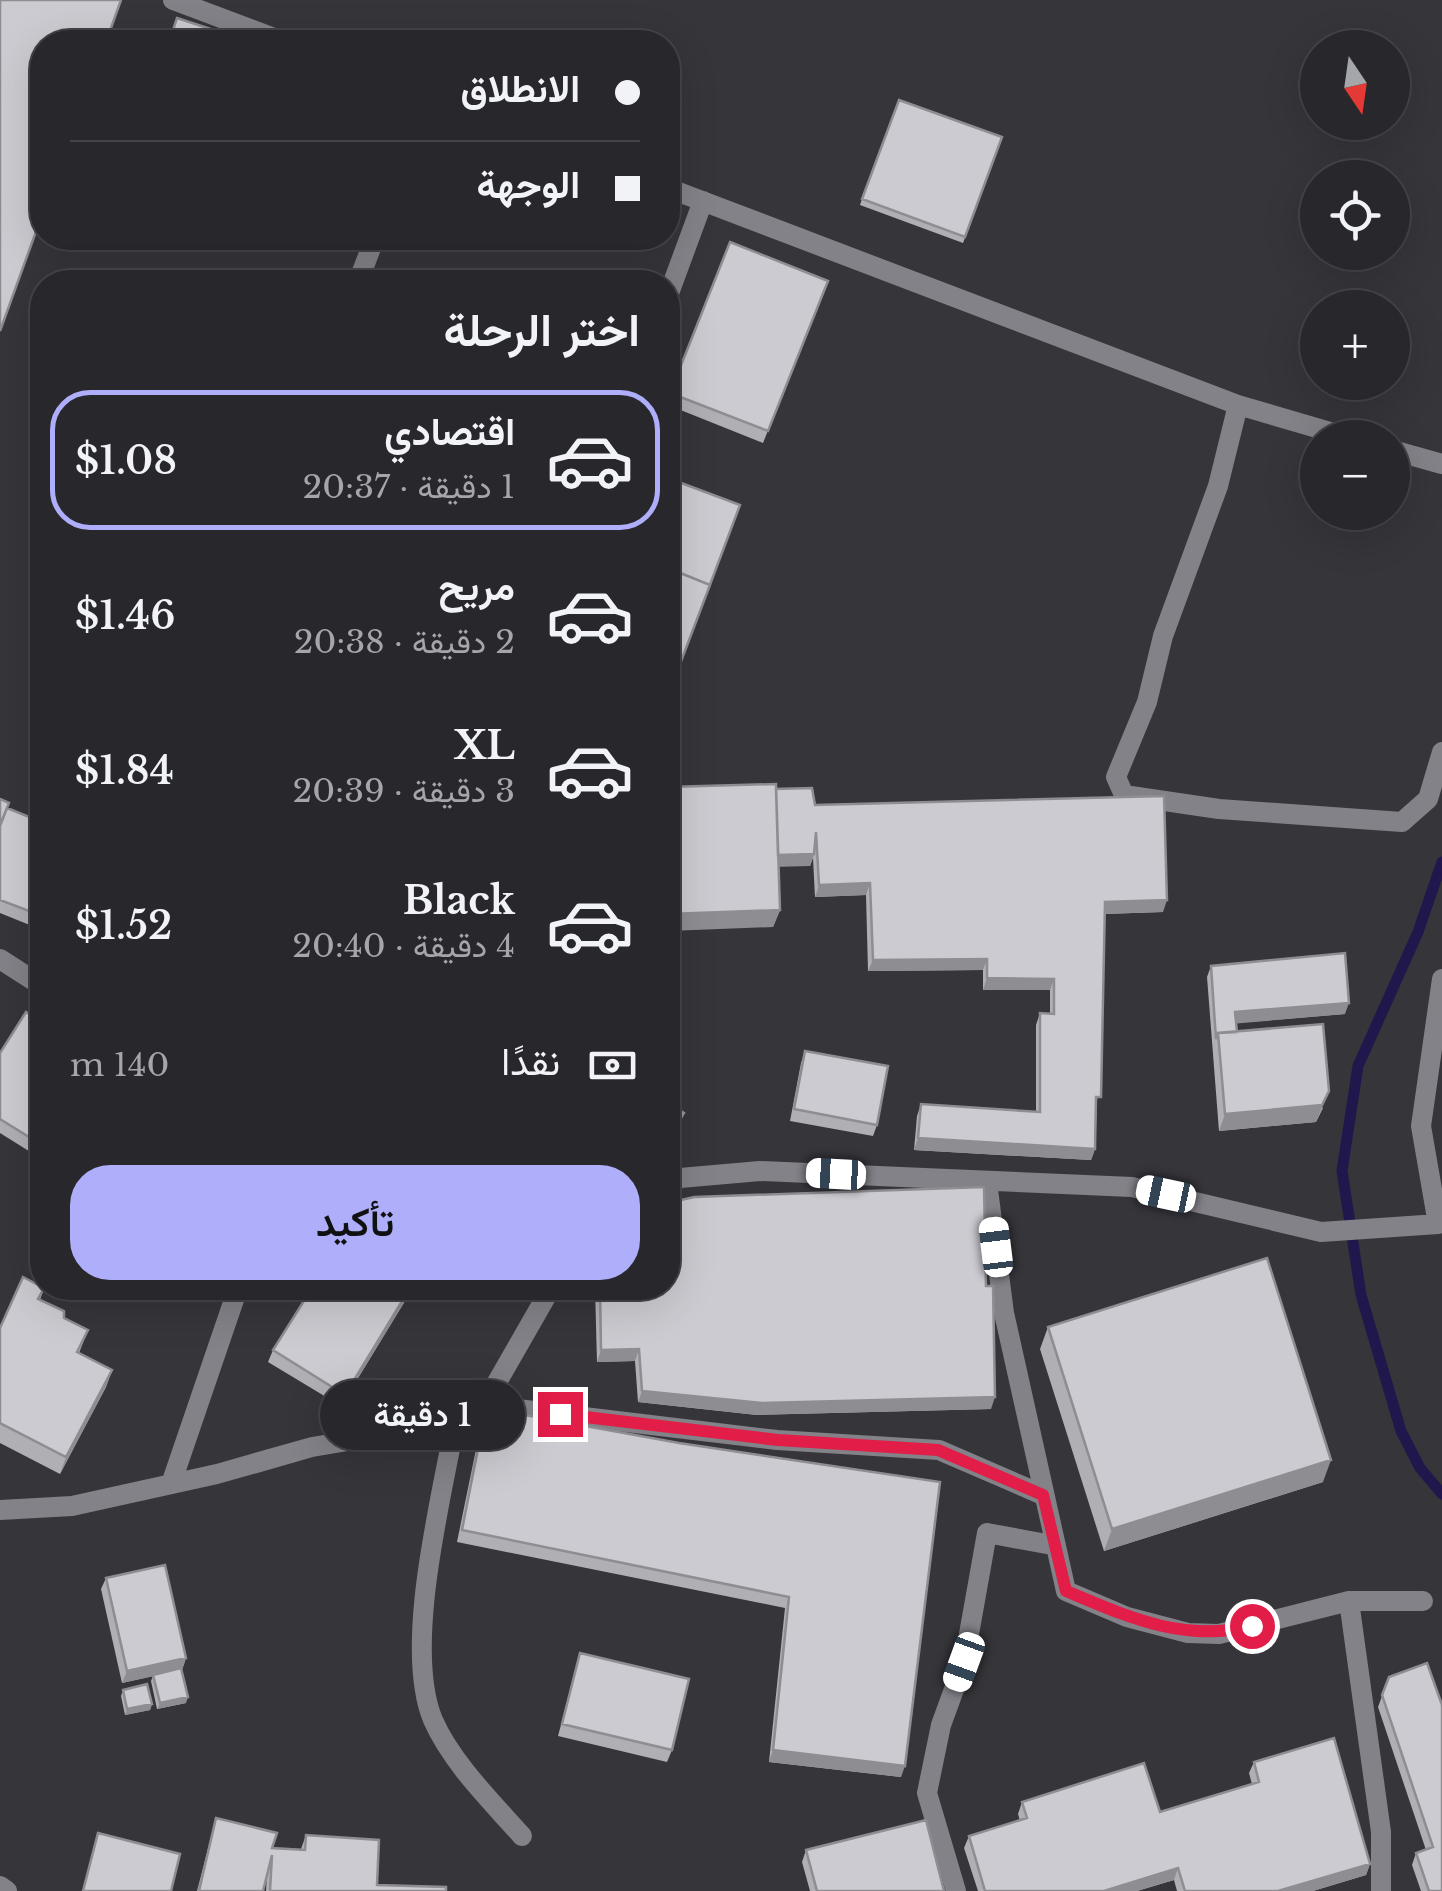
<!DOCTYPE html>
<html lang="ar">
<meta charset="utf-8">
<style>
body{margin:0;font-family:"Libre Baskerville",Vazirmatn,serif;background:#303034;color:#f1f3f6;direction:rtl;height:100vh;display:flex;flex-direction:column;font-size:38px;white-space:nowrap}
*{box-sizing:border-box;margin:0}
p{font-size:32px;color:#a5a6a9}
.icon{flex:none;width:55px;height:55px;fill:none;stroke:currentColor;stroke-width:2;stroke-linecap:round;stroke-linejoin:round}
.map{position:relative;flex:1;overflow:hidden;direction:ltr}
.details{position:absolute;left:30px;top:270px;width:650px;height:1030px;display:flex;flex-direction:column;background:#28282c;border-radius:40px;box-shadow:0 10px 40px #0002,0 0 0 2px #444448;direction:rtl}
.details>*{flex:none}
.top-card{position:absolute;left:30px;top:30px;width:650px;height:220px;border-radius:40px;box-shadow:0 10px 40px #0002,0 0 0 2px #444448;direction:rtl;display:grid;align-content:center;height:220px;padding:0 40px;background:#28282c}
.needle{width:65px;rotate:167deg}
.controls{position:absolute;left:1300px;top:30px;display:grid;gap:20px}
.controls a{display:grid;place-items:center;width:110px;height:110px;border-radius:50%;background:#28282c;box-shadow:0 10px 40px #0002,0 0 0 2px #444448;font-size:50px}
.end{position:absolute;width:45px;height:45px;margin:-22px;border:12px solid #e11d48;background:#fff;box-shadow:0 0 0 5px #fff}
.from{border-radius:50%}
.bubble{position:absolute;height:70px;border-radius:35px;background:#28282c;box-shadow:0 10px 40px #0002,0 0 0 2px #444448;font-size:32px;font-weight:600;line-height:70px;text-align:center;direction:rtl}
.car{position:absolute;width:30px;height:60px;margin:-30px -15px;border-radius:12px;box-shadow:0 0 8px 2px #0007;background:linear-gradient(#fff 24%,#345 0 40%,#fff 0 76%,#345 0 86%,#fff 0)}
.top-card b{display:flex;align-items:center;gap:35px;height:95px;font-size:38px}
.top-card b+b{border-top:2px solid #444448}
.top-card i{width:25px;height:25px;background:#f1f3f6}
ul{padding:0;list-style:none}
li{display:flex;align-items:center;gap:30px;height:140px;margin:0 20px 15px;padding:0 20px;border:5px solid transparent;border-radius:40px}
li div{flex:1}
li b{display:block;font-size:38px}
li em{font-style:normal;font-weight:600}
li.current{border-color:#afaefa}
li>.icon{width:90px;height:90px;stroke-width:1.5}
h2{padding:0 40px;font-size:45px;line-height:120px}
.pay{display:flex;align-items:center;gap:25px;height:110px;padding:0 40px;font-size:38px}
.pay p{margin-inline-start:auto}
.button{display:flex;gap:20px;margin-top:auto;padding:20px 40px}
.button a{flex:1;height:115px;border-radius:40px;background:#afaefa;color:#111;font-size:40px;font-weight:600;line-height:115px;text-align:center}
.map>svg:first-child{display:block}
</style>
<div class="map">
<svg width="1442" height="1891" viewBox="0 0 1442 1891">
<rect width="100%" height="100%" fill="#35353a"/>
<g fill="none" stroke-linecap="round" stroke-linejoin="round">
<path stroke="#20184d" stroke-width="11" d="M 1442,862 L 1418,932 L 1358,1066 L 1342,1171 L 1361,1295 L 1401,1431 L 1420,1468 L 1442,1494"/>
<path stroke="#828288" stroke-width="20" d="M 173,0 L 285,42
M 668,188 L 1238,405 L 1351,438
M 358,282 L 371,248
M 668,296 L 703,201
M 1238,405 L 1218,486 L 1163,636 L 1147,702 L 1116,777 L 1124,795 L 1219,809 L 1402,822 L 1428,799 L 1442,752
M 1392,450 L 1442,464
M 0,959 L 42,986
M 987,1182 L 1004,1313 L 1066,1591 L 1127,1617 L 1188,1633 L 1219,1634 L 1349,1601 L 1423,1601
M 668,1186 L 680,1178 L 760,1171 L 1132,1187 L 1321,1232 L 1438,1224 L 1421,1126 L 1442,979
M 484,1405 L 777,1440 L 939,1450 L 1043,1495
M 455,1423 C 441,1500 403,1648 433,1720 C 452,1763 491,1801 522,1836
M 171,1484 L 238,1288
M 0,1510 L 72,1506 L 217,1474 L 312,1447 L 455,1423 L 484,1405 L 551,1288
M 1349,1601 L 1381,1832 L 1381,1891
M 0,1886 L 7,1891
M 956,1891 L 927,1793 L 941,1725 L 964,1662 L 987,1533 L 1052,1545"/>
</g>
<path fill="#afafb4" d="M 1002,137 L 963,243 L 860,205 L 862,199 Z
M 730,242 L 828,281 L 763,443 L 668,405 L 668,401 Z
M 668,478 L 740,505 L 673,681 L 668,679 Z
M 776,789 L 815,805 L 1163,912 L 1105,914 L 1095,1149 L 1091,1160 L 914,1150 L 917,1116 L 921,1104 L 1036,1112 L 1036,1025 L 1040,1013 L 1050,1014 L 1050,990 L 983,990 L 983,970 L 868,971 L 866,895 L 815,897 L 813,858 L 810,866 L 778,866 L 780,910 L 773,927 Z
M 0,799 L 6,809 L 42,822 L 42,930 L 0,913 Z
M 1211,966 L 1345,1014 L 1236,1023 L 1237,1032 L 1323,1108 L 1316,1122 L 1219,1131 L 1207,977 Z
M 42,1022 L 42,1154 L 40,1158 L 0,1133 L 0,1053 Z
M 805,1051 L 877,1125 L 873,1136 L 790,1121 L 801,1063 Z
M 44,1288 L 40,1300 L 64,1318 L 88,1330 L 79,1353 L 112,1370 L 106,1387 L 60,1474 L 0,1443 L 0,1328 Z
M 312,1288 L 413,1288 L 341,1406 L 268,1362 L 273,1350 Z
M 595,1288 L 668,1288 L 991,1409 L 757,1415 L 638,1402 L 635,1361 L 597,1362 Z
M 1048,1327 L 1323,1482 L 1104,1551 L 1040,1349 Z
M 486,1408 L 679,1443 L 940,1482 L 901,1777 L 769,1762 L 785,1608 L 457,1542 L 482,1420 Z
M 106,1578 L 186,1658 L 182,1670 L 186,1703 L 157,1709 L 151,1681 L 153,1676 L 122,1683 L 101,1589 Z
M 580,1653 L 672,1750 L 667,1762 L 558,1736 Z
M 1389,1677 L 1442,1705 L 1442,1891 L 1421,1891 L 1412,1865 L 1416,1853 L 1426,1850 L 1378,1707 Z
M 123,1690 L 152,1704 L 150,1710 L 125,1715 L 121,1696 Z
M 1254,1762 L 1370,1864 L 1366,1875 L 1313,1891 L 1177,1891 L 1174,1880 L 1137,1891 L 978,1891 L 964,1848 L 969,1836 L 1020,1821 L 1018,1814 L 1022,1802 L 1160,1812 L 1252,1784 L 1249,1773 Z
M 216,1818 L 272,1848 L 301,1849 L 306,1835 L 377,1885 L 446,1891 L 266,1891 L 267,1874 L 263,1891 L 197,1891 Z
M 806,1850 L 944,1891 L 810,1891 L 802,1862 Z"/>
<path fill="#8e8e92" d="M 814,854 L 810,866 L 772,867 L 776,855 Z
M 870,883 L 866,895 L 815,897 L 819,885 Z
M 1167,900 L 1163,912 L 1101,914 L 1105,902 Z
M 780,910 L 773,927 L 668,931 L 668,914 Z
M 987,959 L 983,970 L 868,971 L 873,960 Z
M 987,978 L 1054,979 L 1050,990 L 983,990 Z
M 1349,1003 L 1345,1014 L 1231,1024 L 1235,1012 Z
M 1329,1091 L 1316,1122 L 1219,1131 L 1225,1114 Z
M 684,1113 L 679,1125 L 668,1145 L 668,1140 Z
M 918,1138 L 1095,1149 L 1091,1160 L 914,1150 Z
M 410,1288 L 413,1288 L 341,1406 L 345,1395 Z
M 639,1349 L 635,1361 L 597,1362 L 601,1350 Z
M 112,1370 L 106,1387 L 60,1474 L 66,1457 Z
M 642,1391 L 995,1397 L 991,1409 L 757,1415 L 638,1402 Z
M 1331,1460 L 1323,1482 L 1104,1551 L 1112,1529 Z
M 186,1658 L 182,1670 L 122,1683 L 127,1671 Z
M 188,1697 L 186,1703 L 157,1709 L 160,1703 Z
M 152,1704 L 150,1710 L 125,1715 L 127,1709 Z
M 773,1750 L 905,1766 L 901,1777 L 769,1762 Z
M 1370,1864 L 1366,1875 L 1313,1891 L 1278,1891 Z
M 1178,1868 L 1174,1880 L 1137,1891 L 1104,1891 Z"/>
<path fill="#cbcbd1" stroke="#8e8e92" stroke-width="2.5" d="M 0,0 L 121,0 L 106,42 L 42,42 L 42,215 L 0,331 Z
M 177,18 L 250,42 L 169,42 Z
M 899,100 L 1002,137 L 965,237 L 862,199 Z
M 730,242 L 828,281 L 768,431 L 670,393 Z
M 668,478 L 740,505 L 708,590 L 710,585 L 668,568 Z
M 668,568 L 710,585 L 680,664 L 668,659 Z
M 776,784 L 780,910 L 668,914 L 668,787 Z
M 812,788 L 815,805 L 1164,796 L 1167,900 L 1105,902 L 1101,1097 L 1096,1097 L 1095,1149 L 918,1138 L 921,1104 L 1040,1112 L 1040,1013 L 1054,1014 L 1054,979 L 987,978 L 987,959 L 873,960 L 870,883 L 819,885 L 816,832 L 814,854 L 778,855 L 776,789 Z
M 0,799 L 9,803 L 0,825 Z
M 7,808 L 42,822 L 42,916 L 0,900 L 0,826 Z
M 1345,953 L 1349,1003 L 1235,1012 L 1237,1032 L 1218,1033 L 1216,1039 L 1211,966 Z
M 26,1012 L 42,1022 L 42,1145 L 0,1119 L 0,1053 Z
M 1323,1024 L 1329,1091 L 1322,1105 L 1225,1114 L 1218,1033 Z
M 805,1051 L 888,1066 L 877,1125 L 794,1109 Z
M 668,1103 L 684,1113 L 668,1140 Z
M 984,1187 L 986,1286 L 993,1286 L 995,1397 L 762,1403 L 642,1391 L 639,1349 L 601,1350 L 600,1288 L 668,1288 L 668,1203 L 694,1197 Z
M 1267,1258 L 1331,1460 L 1112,1529 L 1048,1327 Z
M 23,1277 L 44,1288 L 38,1299 L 64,1311 L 64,1318 L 88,1330 L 77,1352 L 112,1370 L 66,1457 L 0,1423 L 0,1328 Z
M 312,1288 L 410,1288 L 345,1395 L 273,1350 Z
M 486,1408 L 679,1443 L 940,1482 L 905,1766 L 773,1750 L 789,1597 L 462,1530 Z
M 165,1565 L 186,1658 L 127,1671 L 106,1578 Z
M 580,1653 L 689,1679 L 672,1750 L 562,1724 Z
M 1427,1663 L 1442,1705 L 1442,1891 L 1429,1891 L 1416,1853 L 1433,1847 L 1382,1695 L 1389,1677 Z
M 181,1668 L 188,1697 L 160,1703 L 153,1675 Z
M 147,1684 L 152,1704 L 127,1709 L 123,1690 Z
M 1334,1738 L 1370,1864 L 1278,1891 L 1185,1891 L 1178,1868 L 1104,1891 L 985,1891 L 969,1836 L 1027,1818 L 1022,1802 L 1144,1763 L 1160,1812 L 1259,1782 L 1254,1762 Z
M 216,1818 L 277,1833 L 272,1848 L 305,1850 L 306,1835 L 379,1840 L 377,1885 L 446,1887 L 446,1891 L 270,1891 L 272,1855 L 263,1891 L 199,1891 Z
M 926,1820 L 944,1891 L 817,1891 L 806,1850 Z
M 98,1833 L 180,1854 L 171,1891 L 83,1891 Z"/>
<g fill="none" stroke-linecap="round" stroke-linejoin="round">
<path stroke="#e11d48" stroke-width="12" d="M 560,1414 L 778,1440 L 938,1450 L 1043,1495 L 1066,1591 C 1128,1617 1184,1643 1252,1626"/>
</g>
</svg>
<div class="controls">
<a><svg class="needle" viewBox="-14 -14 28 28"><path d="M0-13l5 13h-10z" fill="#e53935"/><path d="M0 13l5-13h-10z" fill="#a5a6a9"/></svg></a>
<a><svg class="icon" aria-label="locate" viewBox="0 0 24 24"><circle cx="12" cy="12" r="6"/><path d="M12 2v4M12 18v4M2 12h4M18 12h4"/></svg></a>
<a>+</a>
<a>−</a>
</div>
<i class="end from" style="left:1252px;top:1626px"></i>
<i class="end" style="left:560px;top:1414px"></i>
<div class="bubble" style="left:320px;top:1380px;width:205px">1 دقيقة</div>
<i class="car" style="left:836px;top:1174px;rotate:273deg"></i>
<i class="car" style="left:1166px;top:1194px;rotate:282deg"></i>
<i class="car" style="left:996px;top:1247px;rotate:353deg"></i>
<i class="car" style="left:964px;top:1662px;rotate:200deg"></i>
<div class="top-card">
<b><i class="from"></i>الانطلاق</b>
<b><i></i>الوجهة</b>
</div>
<section class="details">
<h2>اختر الرحلة</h2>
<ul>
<li class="current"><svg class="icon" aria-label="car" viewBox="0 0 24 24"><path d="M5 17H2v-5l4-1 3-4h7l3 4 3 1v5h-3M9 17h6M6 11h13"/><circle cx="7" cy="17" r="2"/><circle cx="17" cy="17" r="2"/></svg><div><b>اقتصادي</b><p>1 دقيقة · 20:37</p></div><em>$1.08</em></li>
<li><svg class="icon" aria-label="car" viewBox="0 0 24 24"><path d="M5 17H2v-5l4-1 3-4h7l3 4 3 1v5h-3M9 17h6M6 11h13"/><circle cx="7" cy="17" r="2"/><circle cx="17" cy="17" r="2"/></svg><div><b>مريح</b><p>2 دقيقة · 20:38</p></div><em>$1.46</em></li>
<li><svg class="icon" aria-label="car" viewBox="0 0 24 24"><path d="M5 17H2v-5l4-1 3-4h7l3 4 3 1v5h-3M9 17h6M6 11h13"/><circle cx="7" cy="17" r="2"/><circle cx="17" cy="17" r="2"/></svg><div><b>XL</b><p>3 دقيقة · 20:39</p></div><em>$1.84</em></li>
<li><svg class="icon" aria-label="car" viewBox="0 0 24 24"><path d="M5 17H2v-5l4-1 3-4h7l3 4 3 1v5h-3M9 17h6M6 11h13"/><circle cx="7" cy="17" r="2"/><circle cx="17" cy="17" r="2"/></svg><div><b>Black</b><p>4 دقيقة · 20:40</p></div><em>$1.52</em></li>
</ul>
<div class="pay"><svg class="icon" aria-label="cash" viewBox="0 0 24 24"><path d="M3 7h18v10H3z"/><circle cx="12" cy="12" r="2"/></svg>نقدًا<p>140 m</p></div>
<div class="button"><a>تأكيد</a></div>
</section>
</div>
